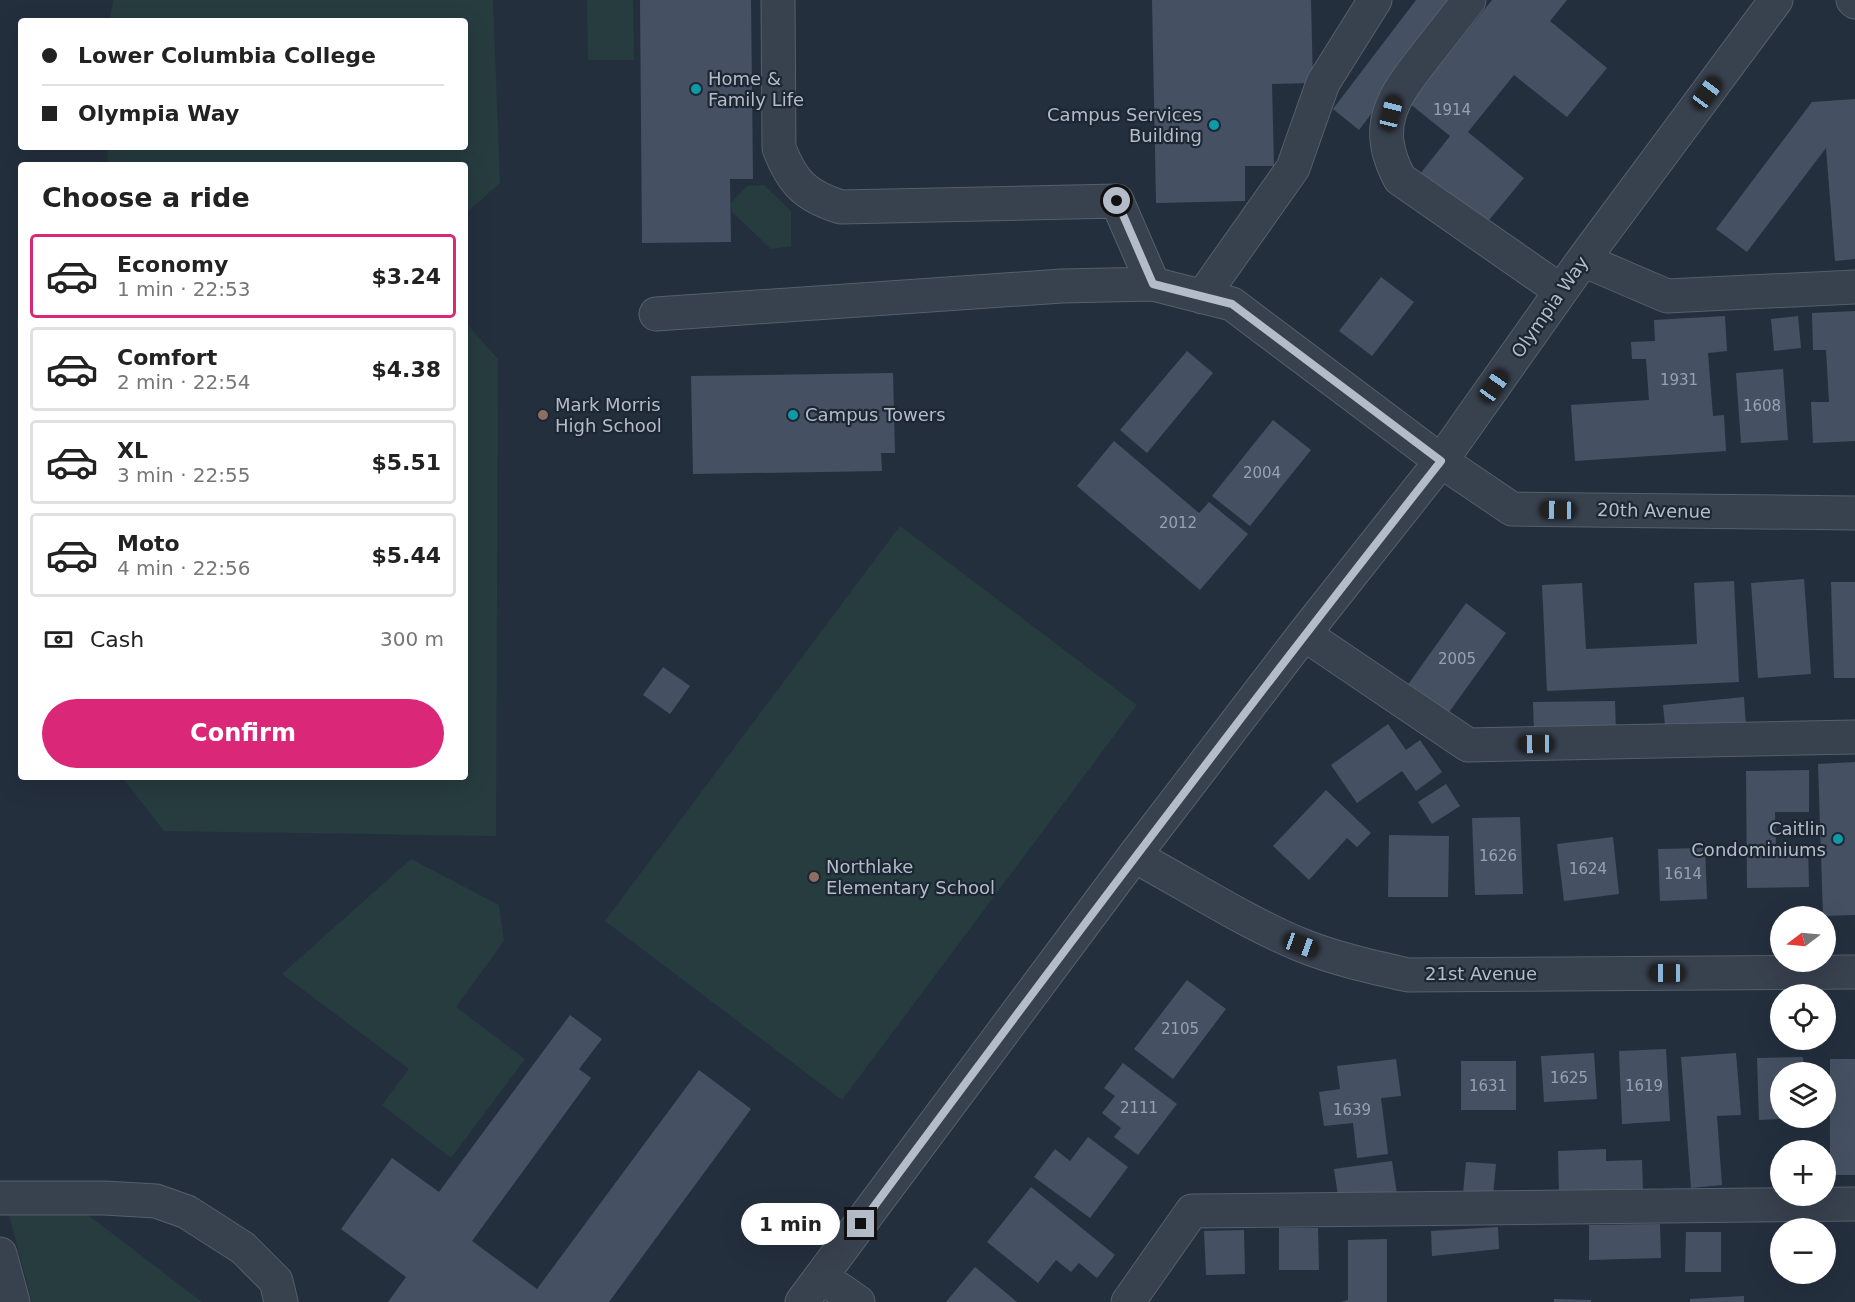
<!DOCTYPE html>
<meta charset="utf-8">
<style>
body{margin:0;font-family:"DejaVu Sans",sans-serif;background:#f6f6f6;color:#222;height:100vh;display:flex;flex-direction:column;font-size:22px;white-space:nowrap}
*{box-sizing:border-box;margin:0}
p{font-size:20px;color:#767676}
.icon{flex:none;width:33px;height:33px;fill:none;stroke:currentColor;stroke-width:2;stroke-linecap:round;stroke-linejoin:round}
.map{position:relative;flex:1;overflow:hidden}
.panel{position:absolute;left:18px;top:162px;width:450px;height:618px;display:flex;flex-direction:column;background:#fff;border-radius:6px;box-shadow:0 6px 24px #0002}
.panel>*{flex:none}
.banner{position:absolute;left:18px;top:18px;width:450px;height:132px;border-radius:6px;box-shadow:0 6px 24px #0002;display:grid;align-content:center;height:132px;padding:0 24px;background:#fff}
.needle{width:39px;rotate:254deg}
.fabs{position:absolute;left:1770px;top:906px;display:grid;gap:12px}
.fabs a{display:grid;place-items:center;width:66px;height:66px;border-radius:50%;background:#fff;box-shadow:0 6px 24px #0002;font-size:30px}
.end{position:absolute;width:27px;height:27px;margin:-14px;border:8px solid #b4bcc9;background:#111;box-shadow:0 0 0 3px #111}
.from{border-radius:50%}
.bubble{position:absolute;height:42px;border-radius:21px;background:#fff;box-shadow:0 6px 24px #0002;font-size:20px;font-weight:700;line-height:42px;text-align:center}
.car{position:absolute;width:18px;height:36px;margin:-18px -9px;border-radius:8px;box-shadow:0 0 4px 2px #0007;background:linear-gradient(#222 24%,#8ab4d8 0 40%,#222 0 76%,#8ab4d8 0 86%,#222 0)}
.banner b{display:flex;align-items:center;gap:21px;height:57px;font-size:22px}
.banner b+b{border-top:2px solid #e0e0e0}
.banner i{width:15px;height:15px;background:#222}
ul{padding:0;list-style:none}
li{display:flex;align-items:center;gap:18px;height:84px;margin:0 12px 9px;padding:0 12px;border:3px solid #e0e0e0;border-radius:6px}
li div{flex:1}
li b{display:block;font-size:22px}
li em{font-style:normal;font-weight:700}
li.selected{border-color:#db2777}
li>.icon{width:54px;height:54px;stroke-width:1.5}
h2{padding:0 24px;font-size:27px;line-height:72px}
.pay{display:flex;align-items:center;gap:15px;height:66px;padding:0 24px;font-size:22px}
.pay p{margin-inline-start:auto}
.action{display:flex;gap:12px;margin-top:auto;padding:12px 24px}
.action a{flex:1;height:69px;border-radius:36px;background:#db2777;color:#fff;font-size:24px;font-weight:700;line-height:69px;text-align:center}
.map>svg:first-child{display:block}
</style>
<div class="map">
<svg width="1855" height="1302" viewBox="0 0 1855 1302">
<rect width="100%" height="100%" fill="#242f3e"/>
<path fill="#263c3f" d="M 113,0 L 493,0 L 500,183 L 465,214 L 465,165 L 108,165 L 107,147 L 465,147 L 465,21 L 110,21 Z
M 587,0 L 633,0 L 634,60 L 588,60 Z
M 764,185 L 791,211 L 791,246 L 771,249 L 732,212 L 731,203 L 747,186 Z
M 17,313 L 21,313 L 21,645 L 18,641 Z
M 465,322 L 498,359 L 496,836 L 164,831 L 122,777 L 465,777 Z
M 900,526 L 1137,705 L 842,1100 L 605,921 Z
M 411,859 L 499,905 L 504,941 L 456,1007 L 525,1059 L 451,1158 L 382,1105 L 409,1069 L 282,974 Z
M 9,1215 L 88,1215 L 202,1302 L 32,1302 Z"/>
<path fill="#455162" d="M 640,0 L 751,0 L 753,179 L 730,179 L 731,242 L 642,243 Z
M 1152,0 L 1311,0 L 1313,83 L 1272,84 L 1274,166 L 1245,166 L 1245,201 L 1156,203 Z
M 1416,0 L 1458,0 L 1359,130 L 1333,109 Z
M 1492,0 L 1567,0 L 1550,21 L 1607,68 L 1567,117 L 1514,75 L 1468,132 L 1524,178 L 1484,226 L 1420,174 L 1450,136 L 1409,103 Z
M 1855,99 L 1855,259 L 1835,261 L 1826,148 L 1747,252 L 1716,229 L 1812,102 Z
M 1381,277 L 1414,302 L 1372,356 L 1339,331 Z
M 1855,311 L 1855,441 L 1813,443 L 1811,402 L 1829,402 L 1826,350 L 1813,350 L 1812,313 Z
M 1725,316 L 1727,351 L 1708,353 L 1713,416 L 1724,415 L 1726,451 L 1575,461 L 1571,405 L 1649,400 L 1646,359 L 1632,359 L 1631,342 L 1655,341 L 1654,320 Z
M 1798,316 L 1801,348 L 1774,351 L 1771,319 Z
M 1187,351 L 1213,373 L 1147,453 L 1120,430 Z
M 1783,369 L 1788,440 L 1741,443 L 1736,373 Z
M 893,373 L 895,453 L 881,453 L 882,471 L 693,474 L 691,376 Z
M 1273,420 L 1311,450 L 1250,526 L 1212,496 Z
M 1114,441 L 1199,513 L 1209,502 L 1248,534 L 1200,590 L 1077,486 Z
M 1804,579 L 1811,674 L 1758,678 L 1751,583 Z
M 1734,581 L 1739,682 L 1547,691 L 1542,585 L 1582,583 L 1586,649 L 1697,644 L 1694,583 Z
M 1831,582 L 1855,582 L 1855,678 L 1834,678 Z
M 1466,603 L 1506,633 L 1447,715 L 1407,686 Z
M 663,667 L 690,686 L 670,714 L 643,695 Z
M 1744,697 L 1746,727 L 1666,735 L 1663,705 Z
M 1615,701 L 1616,732 L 1534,733 L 1533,702 Z
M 1388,724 L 1406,750 L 1420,740 L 1442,772 L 1416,791 L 1402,771 L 1357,803 L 1331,765 Z
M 1855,762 L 1855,915 L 1823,916 L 1818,764 Z
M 1809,770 L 1809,812 L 1775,812 L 1776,846 L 1808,845 L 1809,887 L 1747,888 L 1746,771 Z
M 1446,784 L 1460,806 L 1432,824 L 1418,802 Z
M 1326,790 L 1371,833 L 1357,847 L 1347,838 L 1309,880 L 1273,846 Z
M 1520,817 L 1523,894 L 1475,895 L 1472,818 Z
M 1389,835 L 1449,836 L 1448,897 L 1388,897 Z
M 1613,837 L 1619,894 L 1564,901 L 1557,844 Z
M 1705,848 L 1707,899 L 1660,901 L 1658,849 Z
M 1187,980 L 1226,1009 L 1173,1079 L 1134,1049 Z
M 570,1015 L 602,1039 L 579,1069 L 591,1078 L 472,1241 L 537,1289 L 699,1070 L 751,1109 L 609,1302 L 388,1302 L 406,1277 L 341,1229 L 392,1158 L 439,1192 Z
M 1666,1049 L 1670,1121 L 1622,1124 L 1619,1051 Z
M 1594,1053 L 1597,1099 L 1544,1102 L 1541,1056 Z
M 1736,1053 L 1741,1115 L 1717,1116 L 1722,1185 L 1691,1188 L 1681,1057 Z
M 1803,1057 L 1804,1072 L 1780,1072 L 1780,1119 L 1759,1120 L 1757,1058 Z
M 1396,1059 L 1401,1096 L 1381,1098 L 1388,1154 L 1357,1158 L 1353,1123 L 1324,1126 L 1319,1092 L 1340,1089 L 1337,1066 Z
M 1830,1059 L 1855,1059 L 1855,1175 L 1830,1175 Z
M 1461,1061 L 1516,1061 L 1516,1110 L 1461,1110 Z
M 1123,1063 L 1177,1104 L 1138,1155 L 1114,1137 L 1121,1128 L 1102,1113 L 1115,1096 L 1104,1088 Z
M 1088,1137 L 1128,1167 L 1090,1218 L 1034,1177 L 1055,1149 L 1070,1161 Z
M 1606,1149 L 1606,1161 L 1642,1160 L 1643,1191 L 1559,1194 L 1558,1151 Z
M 1392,1161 L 1397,1194 L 1339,1202 L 1334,1169 Z
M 1466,1162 L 1496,1164 L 1493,1195 L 1463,1193 Z
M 1031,1187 L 1115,1255 L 1097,1278 L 1079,1263 L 1071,1272 L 1056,1260 L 1038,1283 L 987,1242 Z
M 1660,1224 L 1661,1258 L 1589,1260 L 1589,1225 Z
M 1498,1227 L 1499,1249 L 1432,1256 L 1431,1231 Z
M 1279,1228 L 1318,1228 L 1319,1270 L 1279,1270 Z
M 1244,1230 L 1245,1274 L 1206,1275 L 1204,1231 Z
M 1686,1232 L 1721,1232 L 1721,1272 L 1685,1272 Z
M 1387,1239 L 1387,1302 L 1341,1302 L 1348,1300 L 1348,1240 Z
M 975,1267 L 1017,1302 L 946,1302 Z
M 1744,1296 L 1744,1302 L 1690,1302 L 1690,1299 Z
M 1554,1299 L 1591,1300 L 1591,1302 L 1554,1302 Z"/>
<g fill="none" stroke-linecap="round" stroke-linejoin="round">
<g stroke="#565f6c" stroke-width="35">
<path id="minor" d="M 778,0 L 779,148 C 792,182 805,196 841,207 L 1117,201 L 1153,284
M 1469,0 C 1455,18 1441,36 1426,55 C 1393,97 1371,126 1400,179 L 1561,291
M 1853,0 L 1855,2
M 1583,260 L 1667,296 L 1855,287
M 1202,297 L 1293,168 L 1323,83 L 1375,0
M 656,314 L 1062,286 L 1153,284 L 1232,304 L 1441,461 L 1512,509 L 1855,513
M 1304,634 L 1468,745 L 1855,737
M 1134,856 C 1189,885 1243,921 1301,945 C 1336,959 1372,967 1408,975 L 1855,972
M 0,1198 L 104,1198 L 156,1201 L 187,1212 L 243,1248 L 276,1281 L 281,1302
M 0,1254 L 13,1302
M 822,1277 L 858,1302
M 802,1302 L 1134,856 L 1304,634 L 1441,461 L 1583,260 L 1776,0
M 1128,1302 L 1192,1211 L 1855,1204"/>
</g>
<use href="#minor" stroke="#38414e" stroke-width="33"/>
</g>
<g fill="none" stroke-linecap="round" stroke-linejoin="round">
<path stroke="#b4bcc9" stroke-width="8" d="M 861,1224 C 1051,967 1243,712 1441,461 L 1232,304 L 1153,284 L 1117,201"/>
</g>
<g fill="#0f9aa8" stroke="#1d2633" stroke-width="2">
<circle cx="696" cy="89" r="6"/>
<circle cx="1214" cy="125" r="6"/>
<circle cx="793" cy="415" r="6"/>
<circle cx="1838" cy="839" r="6"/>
</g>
<g fill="#8d6e63" stroke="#1d2633" stroke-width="2">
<circle cx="543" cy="415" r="6"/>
<circle cx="814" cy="877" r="6"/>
</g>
<g text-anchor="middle" stroke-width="4.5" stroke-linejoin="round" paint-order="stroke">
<g font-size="15" fill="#98a1af">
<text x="1452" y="115">1914</text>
<text x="1679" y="385">1931</text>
<text x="1762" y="411">1608</text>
<text x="1262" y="478">2004</text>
<text x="1178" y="528">2012</text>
<text x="1457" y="664">2005</text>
<text x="1498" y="861">1626</text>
<text x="1588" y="874">1624</text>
<text x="1683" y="879">1614</text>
<text x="1180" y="1034">2105</text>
<text x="1569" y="1083">1625</text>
<text x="1488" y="1091">1631</text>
<text x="1644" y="1091">1619</text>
<text x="1139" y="1113">2111</text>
<text x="1352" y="1115">1639</text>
</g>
<g font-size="18" fill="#b4bcc9" stroke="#1d2633" text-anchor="start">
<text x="708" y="85">Home &amp;<tspan x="708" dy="21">Family Life</tspan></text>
<text x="1202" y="121" text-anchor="end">Campus Services<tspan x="1202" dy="21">Building</tspan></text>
<text x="555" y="411">Mark Morris<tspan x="555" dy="21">High School</tspan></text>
<text x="805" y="421">Campus Towers</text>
<text x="1826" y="835" text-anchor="end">Caitlin<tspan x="1826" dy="21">Condominiums</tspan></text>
<text x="826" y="873">Northlake<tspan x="826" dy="21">Elementary School</tspan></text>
</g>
<g font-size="18" fill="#b4bcc9" stroke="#1d2633">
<text transform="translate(1550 307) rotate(-55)" y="6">Olympia Way</text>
<text transform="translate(1654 511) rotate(1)" y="6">20th Avenue</text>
<text x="1481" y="980">21st Avenue</text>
</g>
</g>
</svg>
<div class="fabs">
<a><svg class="needle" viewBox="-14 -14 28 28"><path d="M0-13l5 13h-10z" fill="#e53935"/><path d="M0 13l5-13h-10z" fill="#767676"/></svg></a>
<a><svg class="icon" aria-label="locate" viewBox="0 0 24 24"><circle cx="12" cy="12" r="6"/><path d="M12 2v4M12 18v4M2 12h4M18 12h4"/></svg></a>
<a><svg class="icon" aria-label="layers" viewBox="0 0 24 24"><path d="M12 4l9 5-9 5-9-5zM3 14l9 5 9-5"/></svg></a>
<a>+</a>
<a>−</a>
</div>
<i class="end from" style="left:1117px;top:201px"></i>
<i class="end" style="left:861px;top:1224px"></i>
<div class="bubble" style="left:741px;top:1203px;width:99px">1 min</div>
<i class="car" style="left:1707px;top:93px;rotate:37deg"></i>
<i class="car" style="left:1391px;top:113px;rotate:14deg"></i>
<i class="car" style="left:1494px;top:386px;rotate:35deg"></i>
<i class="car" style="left:1558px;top:510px;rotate:271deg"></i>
<i class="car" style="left:1536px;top:744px;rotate:269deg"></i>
<i class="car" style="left:1301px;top:945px;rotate:110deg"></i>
<i class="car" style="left:1667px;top:973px;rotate:270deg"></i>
<div class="banner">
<b><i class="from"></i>Lower Columbia College</b>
<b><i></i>Olympia Way</b>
</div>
<section class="panel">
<h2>Choose a ride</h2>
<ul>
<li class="selected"><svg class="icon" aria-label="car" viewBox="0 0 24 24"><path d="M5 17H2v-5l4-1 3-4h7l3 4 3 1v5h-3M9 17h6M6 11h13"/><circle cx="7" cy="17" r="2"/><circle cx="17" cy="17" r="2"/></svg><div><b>Economy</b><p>1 min · 22:53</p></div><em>$3.24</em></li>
<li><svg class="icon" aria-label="car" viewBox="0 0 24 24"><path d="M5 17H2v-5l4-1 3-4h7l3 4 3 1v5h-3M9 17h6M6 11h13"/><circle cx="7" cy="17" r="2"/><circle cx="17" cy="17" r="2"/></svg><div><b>Comfort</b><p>2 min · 22:54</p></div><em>$4.38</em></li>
<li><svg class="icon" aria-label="car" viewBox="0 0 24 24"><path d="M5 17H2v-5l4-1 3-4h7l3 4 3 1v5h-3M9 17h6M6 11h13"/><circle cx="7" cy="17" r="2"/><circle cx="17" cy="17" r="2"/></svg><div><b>XL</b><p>3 min · 22:55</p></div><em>$5.51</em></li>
<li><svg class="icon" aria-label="car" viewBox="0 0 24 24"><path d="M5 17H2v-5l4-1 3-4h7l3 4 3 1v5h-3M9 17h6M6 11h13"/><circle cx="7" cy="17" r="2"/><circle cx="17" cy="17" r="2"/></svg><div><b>Moto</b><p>4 min · 22:56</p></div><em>$5.44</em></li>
</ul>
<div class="pay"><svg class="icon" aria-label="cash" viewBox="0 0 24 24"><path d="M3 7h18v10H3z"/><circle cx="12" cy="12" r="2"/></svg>Cash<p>300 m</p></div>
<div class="action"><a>Confirm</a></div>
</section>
</div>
